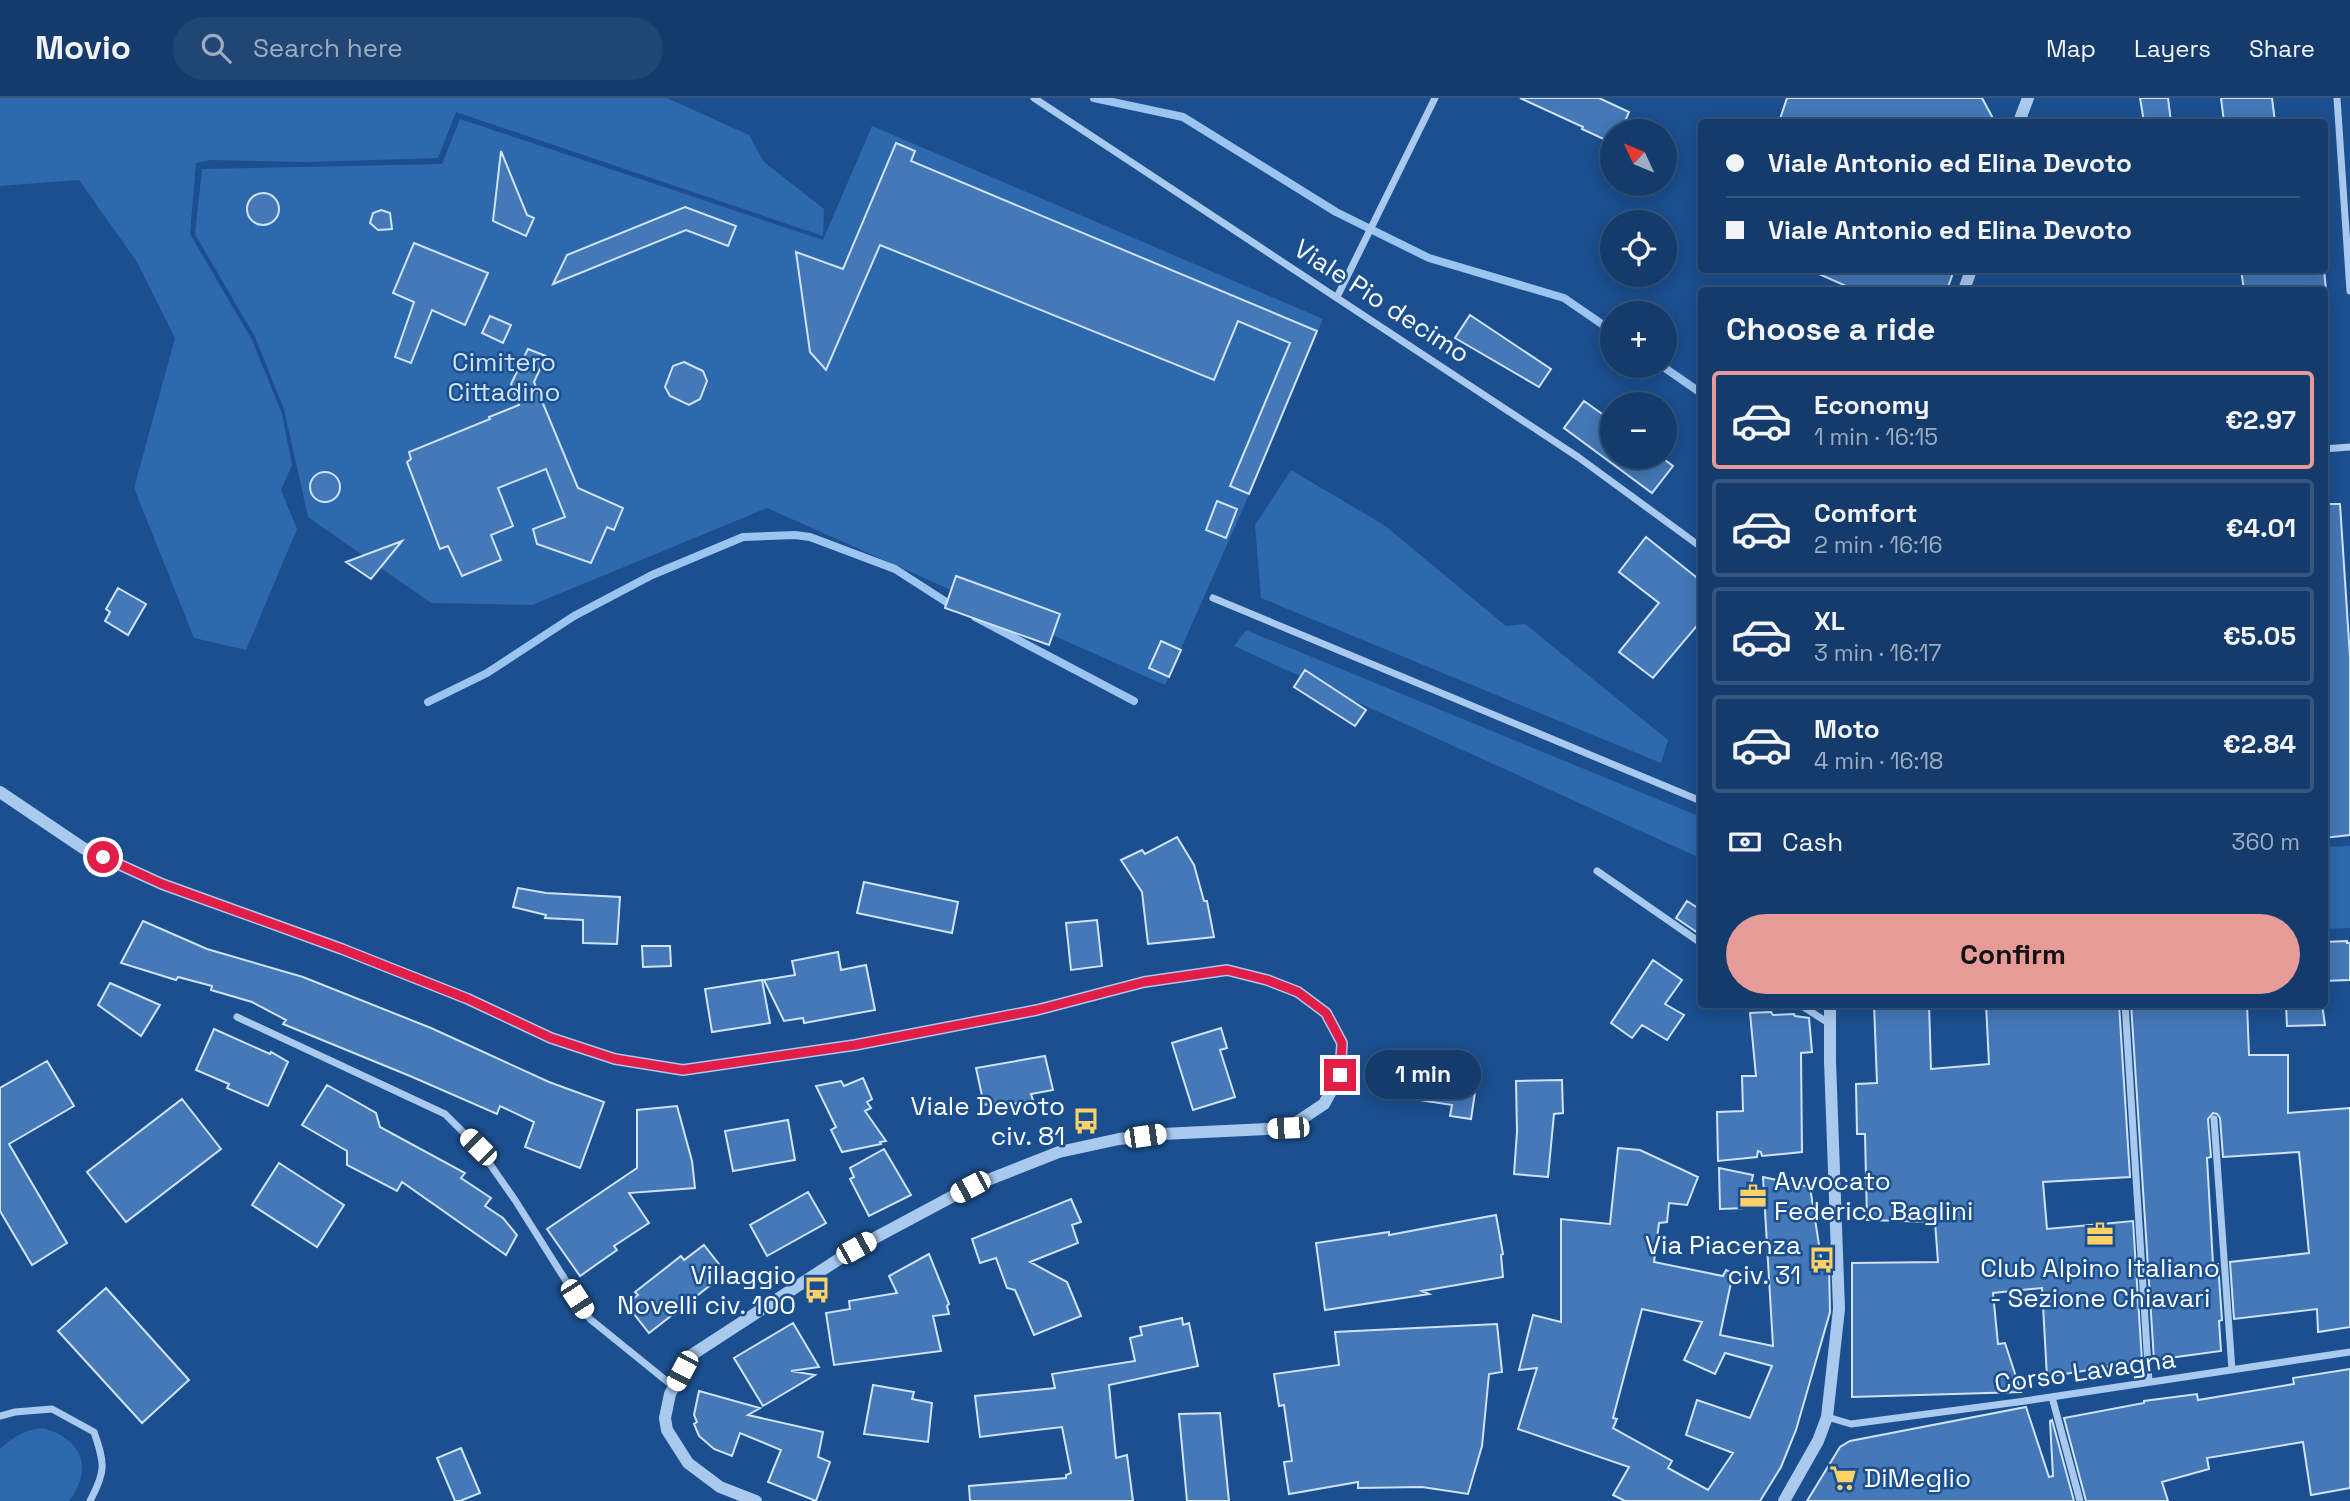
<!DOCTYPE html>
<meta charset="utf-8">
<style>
body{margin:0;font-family:"Space Grotesk",sans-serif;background:#214673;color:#f1f3f6;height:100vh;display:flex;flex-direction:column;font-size:26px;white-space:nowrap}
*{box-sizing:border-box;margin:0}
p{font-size:23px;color:#9dadc1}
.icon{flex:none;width:38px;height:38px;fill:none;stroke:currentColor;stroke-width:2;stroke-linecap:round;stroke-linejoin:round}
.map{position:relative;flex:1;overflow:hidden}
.details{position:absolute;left:1698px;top:189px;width:630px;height:721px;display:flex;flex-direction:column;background:#143b6b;border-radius:7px;box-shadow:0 4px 18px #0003,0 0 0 2px #33557e}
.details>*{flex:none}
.top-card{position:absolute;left:1698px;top:21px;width:630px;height:154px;border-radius:7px;box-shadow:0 4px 18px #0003,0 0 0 2px #33557e;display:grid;align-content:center;height:154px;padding:0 28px;background:#143b6b}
.needle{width:46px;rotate:314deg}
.fabs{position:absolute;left:1600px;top:21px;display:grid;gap:14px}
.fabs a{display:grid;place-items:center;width:77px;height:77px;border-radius:50%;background:#143b6b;box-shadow:0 4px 18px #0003,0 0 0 2px #33557e;font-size:35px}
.end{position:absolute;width:32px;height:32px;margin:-16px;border:9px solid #e11d48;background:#fff;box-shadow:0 0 0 4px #fff}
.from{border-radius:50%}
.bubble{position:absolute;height:49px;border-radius:24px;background:#143b6b;box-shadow:0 4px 18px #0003,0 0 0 2px #33557e;font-size:23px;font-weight:700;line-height:49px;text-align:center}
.car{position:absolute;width:21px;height:42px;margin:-21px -10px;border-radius:9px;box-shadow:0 0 5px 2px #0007;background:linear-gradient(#fff 24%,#345 0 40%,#fff 0 76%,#345 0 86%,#fff 0)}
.top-card b{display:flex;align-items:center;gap:24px;height:66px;font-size:26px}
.top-card b+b{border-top:2px solid #33557e}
.top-card i{width:18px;height:18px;background:#f1f3f6}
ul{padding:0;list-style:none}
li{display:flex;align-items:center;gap:21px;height:98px;margin:0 14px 10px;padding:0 14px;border:4px solid #33557e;border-radius:7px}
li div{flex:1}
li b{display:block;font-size:26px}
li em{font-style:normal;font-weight:700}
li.on{border-color:#e69b98}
li>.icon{width:63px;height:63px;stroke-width:1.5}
h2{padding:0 28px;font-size:32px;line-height:84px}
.pay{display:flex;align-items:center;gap:18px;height:77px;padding:0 28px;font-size:26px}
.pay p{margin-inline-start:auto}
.primary-button{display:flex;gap:14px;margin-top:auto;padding:14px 28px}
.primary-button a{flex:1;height:80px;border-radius:42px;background:#e69b98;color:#111;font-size:28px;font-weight:700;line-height:80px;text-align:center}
header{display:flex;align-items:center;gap:42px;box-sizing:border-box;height:98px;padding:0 35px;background:#143b6b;border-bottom:2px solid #33557e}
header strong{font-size:33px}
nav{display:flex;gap:38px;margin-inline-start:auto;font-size:24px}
.search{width:490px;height:63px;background:#214673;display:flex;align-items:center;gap:18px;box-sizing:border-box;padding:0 24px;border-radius:38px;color:#9dadc1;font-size:26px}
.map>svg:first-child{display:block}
</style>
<header>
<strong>Movio</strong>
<div class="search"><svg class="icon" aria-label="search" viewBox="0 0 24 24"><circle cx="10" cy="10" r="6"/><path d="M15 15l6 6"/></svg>Search here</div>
<nav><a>Map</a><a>Layers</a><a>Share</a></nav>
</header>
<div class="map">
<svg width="2350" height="1403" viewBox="0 0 2350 1403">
<rect width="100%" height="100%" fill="#1b4f8f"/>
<path fill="#2e69ad" d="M 0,0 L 667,0 L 749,37 L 764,64 L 824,111 L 823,138 L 456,14 L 438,60 L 307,64 L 211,62 L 196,65 L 190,136 L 252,242 L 282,316 L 292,367 L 281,392 L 297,431 L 246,552 L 194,540 L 134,390 L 175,240 L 137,164 L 79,82 L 0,88 Z
M 460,21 L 823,142 L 872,28 L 1323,221 L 1249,397 L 1165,587 L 767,410 L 532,507 L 431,505 L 308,419 L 284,311 L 255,239 L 195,136 L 202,71 L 442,66 Z
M 1291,372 L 1384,427 L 1506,528 L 1525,526 L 1668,642 L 1661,665 L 1261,500 L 1255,427 Z
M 1246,532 L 1701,719 L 1700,760 L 1234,548 Z
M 2350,748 L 2350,830 L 2324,831 L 2324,749 Z
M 43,1330 C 82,1341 94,1370 69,1403 L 0,1403 L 0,1351 C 14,1338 24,1332 43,1330 Z"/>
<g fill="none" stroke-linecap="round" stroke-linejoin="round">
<path stroke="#9cc4f0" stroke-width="8" d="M 1094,0 L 1183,19 L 1336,114 L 1429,160 L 1564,200 L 1612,233
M 1662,268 L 1701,295
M 975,519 L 1134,603
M 428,604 L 487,575 L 574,518 L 652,477 L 743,439 L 795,437 L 810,439 L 895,471 L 954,509"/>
</g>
<path fill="#4478b7" stroke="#cfe3fa" stroke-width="2" fill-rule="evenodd" d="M 1520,0 L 1599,0 L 1629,14 L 1621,33 L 1612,33 L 1612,45 L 1582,31 L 1583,29 Z
M 1787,0 L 1982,0 L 1995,24 L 1779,24 Z
M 2140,0 L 2168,0 L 2171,24 L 2144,24 Z
M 2221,0 L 2272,0 L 2275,24 L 2224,24 Z
M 896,45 L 915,53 L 911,63 L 1317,233 L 1249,396 L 1230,388 L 1290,245 L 1238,223 L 1214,282 L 880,147 L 826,272 L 810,254 L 796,154 L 843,171 Z
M 501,53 L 527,117 L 534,120 L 526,138 L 493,123 Z
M247 111a16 16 0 1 1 32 0a16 16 0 1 1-32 0Z
M 685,109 L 736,128 L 728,148 L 686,132 L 553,186 L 567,157 Z
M 381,112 L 390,115 L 392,131 L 378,132 L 370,125 L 373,115 Z
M 414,145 L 488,175 L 465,227 L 432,212 L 411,265 L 395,259 L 414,204 L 393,195 Z
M 1810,172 L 1954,172 L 1947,192 L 1855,192 Z
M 2241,172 L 2324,172 L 2326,192 L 2244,192 Z
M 1470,217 L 1551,271 L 1539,289 L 1455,240 Z
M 490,218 L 511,227 L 503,245 L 482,235 Z
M 528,251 L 546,258 L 534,284 L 578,390 L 623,410 L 614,432 L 607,429 L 591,465 L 537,446 L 533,431 L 565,419 L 546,371 L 498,390 L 513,428 L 491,437 L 501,462 L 462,478 L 448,448 L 440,451 L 407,364 L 411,361 L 409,354 L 490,321 L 489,319 L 519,307 L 511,286 Z
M 684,264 L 703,273 L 707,283 L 700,301 L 689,307 L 670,298 L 665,289 L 673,268 Z
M 1584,303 L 1612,323 L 1612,359 L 1661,359 L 1673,368 L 1652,395 L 1564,330 Z
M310 389a15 15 0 1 1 30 0a15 15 0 1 1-30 0Z
M 1217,403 L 1237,411 L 1226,440 L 1206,432 Z
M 2324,406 L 2340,406 L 2350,559 L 2350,737 L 2324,740 Z
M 1646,439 L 1701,483 L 1701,523 L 1653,580 L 1619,554 L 1659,505 L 1619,474 Z
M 402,443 L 371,481 L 346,464 Z
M 956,478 L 1060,516 L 1049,547 L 945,510 Z
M 118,490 L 146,506 L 128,537 L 105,523 L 110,514 L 106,511 Z
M 1161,543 L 1181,552 L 1169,579 L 1149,570 Z
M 1305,572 L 1366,612 L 1355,628 L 1294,589 Z
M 1177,739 L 1194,767 L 1204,803 L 1207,803 L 1214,839 L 1148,846 L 1142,794 L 1121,762 L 1142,752 L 1145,756 Z
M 864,784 L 958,804 L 952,835 L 857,815 Z
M 518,790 L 546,795 L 620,799 L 617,846 L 583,845 L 583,822 L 545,820 L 546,817 L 513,809 Z
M 1687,803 L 1701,812 L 1701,837 L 1676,820 Z
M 1097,822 L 1102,868 L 1071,872 L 1066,825 Z
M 143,823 L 207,851 L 303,879 L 431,930 L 549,984 L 604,1004 L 580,1070 L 525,1049 L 534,1024 L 500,1008 L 497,1016 L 410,978 L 283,926 L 286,922 L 252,904 L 211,892 L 212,888 L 178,879 L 176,882 L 121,865 Z
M 2347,843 L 2347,845 L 2350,845 L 2350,882 L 2324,883 L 2324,844 Z
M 642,848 L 670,848 L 671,868 L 643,869 Z
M 838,854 L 841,872 L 866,867 L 875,912 L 804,925 L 803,920 L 784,923 L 764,882 L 795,877 L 792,863 Z
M 1653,862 L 1682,882 L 1665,906 L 1684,917 L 1667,942 L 1642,927 L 1632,940 L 1611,925 Z
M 762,882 L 770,925 L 712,934 L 705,891 Z
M 110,885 L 160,907 L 141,938 L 98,907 Z
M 1874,906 L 1929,906 L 1931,971 L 1989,966 L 1986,906 L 2119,906 L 2130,1079 L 2043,1084 L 2047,1131 L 2133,1123 L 2142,1263 L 2047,1279 L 2042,1190 L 1993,1195 L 1998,1246 L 2005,1245 L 2021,1294 L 1852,1299 L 1852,1165 L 1938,1164 L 1935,1124 L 1867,1122 L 1865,1036 L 1857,1036 L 1856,986 L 1877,985 Z
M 2131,906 L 2247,906 L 2249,957 L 2288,957 L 2288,1015 L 2350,1010 L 2350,1229 L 2318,1234 L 2317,1211 L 2234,1221 L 2230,1164 L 2309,1155 L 2299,1054 L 2223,1059 L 2220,1020 L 2217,1016 L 2213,1015 L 2208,1021 L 2211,1059 L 2207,1060 L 2213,1166 L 2218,1166 L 2222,1222 L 2219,1223 L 2221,1253 L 2154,1262 Z
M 2286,906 L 2322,906 L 2325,927 L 2287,928 Z
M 1771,914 L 1773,917 L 1794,916 L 1795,918 L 1809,920 L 1812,954 L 1801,955 L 1802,1054 L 1762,1058 L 1761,1054 L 1758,1053 L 1757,1059 L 1718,1063 L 1717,1014 L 1743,1013 L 1742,978 L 1756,978 L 1750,915 Z
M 1221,930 L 1227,950 L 1220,952 L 1235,999 L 1193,1012 L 1172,945 Z
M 214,931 L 270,956 L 271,954 L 288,964 L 268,1008 L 227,990 L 229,986 L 196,972 Z
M 1381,954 L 1420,959 L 1418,972 L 1477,981 L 1471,1021 L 1450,1018 L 1452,1007 L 1394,998 L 1397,984 L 1377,981 Z
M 1045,958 L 1053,992 L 1031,996 L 1033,1002 L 1004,1008 L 1003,1003 L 984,1007 L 976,970 Z
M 47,963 L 74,1008 L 9,1046 L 67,1145 L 32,1167 L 0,1113 L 0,990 Z
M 863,980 L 872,1001 L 867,1004 L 871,1010 L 865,1013 L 886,1043 L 880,1044 L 881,1046 L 842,1054 L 831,1032 L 836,1029 L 816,988 L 841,983 L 844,988 Z
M 1562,982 L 1563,1015 L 1554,1016 L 1548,1079 L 1514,1076 L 1517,1034 L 1516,983 Z
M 327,987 L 376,1015 L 380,1029 L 465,1075 L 461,1080 L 491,1100 L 485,1108 L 503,1120 L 517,1137 L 506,1157 L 402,1084 L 397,1093 L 347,1067 L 347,1053 L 302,1027 Z
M 182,1001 L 221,1051 L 126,1124 L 87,1074 Z
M 677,1008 L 692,1063 L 695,1090 L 629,1095 L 649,1125 L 614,1148 L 617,1152 L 580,1178 L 547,1131 L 637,1070 L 637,1012 Z
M 788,1022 L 795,1062 L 733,1073 L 725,1033 Z
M 1618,1050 L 1640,1052 L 1698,1079 L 1687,1107 L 1669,1105 L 1667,1124 L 1659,1125 L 1654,1164 L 1723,1178 L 1726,1172 L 1733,1175 L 1720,1237 L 1773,1248 L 1763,1079 L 1810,1089 L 1822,1166 L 1829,1166 L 1830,1214 L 1796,1332 L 1781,1369 L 1760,1403 L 1625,1403 L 1613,1397 L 1629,1369 L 1518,1331 L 1537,1270 L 1519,1272 L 1533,1217 L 1561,1224 L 1561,1121 L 1610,1126 ZM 1642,1211 L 1702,1224 L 1684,1262 L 1715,1276 L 1725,1255 L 1772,1268 L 1750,1320 L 1697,1302 L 1686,1337 L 1733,1355 L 1708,1392 L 1668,1370 L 1672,1363 L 1613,1330 L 1617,1321 L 1613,1320 Z
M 884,1051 L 911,1097 L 869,1118 L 850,1081 L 854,1079 L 850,1070 Z
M 279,1065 L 344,1107 L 317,1149 L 252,1107 Z
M 1719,1070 L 1753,1077 L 1746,1110 L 1720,1111 Z
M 808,1094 L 826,1125 L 767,1158 L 750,1127 Z
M 1071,1101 L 1081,1124 L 1072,1127 L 1078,1145 L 1030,1164 L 1067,1184 L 1081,1218 L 1034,1237 L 1015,1192 L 1007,1190 L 996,1160 L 980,1165 L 972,1141 Z
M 1496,1117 L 1503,1156 L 1501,1157 L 1503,1179 L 1422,1193 L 1429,1196 L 1325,1212 L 1316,1145 L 1389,1134 L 1389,1137 Z
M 704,1147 L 726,1175 L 649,1235 L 626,1206 L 638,1197 L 635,1194 L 681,1158 L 684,1162 Z
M 929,1156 L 949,1206 L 947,1208 L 949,1216 L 933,1218 L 941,1253 L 834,1267 L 826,1215 L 850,1211 L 849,1203 L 897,1195 L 889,1178 Z
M 106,1190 L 189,1282 L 142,1325 L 58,1233 Z
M 1182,1220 L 1183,1227 L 1189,1225 L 1198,1268 L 1109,1287 L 1116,1360 L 1127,1357 L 1133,1403 L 970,1403 L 969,1388 L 1066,1380 L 1066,1377 L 1071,1375 L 1062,1329 L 980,1339 L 975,1298 L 1055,1290 L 1052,1276 L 1135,1263 L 1130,1240 L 1142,1237 L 1140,1229 Z
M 793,1225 L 819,1269 L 791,1273 L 815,1277 L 763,1308 L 734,1260 Z
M 1497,1226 L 1502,1274 L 1489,1276 L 1482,1348 L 1468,1396 L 1422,1389 L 1358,1390 L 1358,1384 L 1289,1396 L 1284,1364 L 1292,1363 L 1284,1307 L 1279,1308 L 1274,1276 L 1339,1267 L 1335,1234 Z
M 2350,1271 L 2350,1390 L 2311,1397 L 2303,1344 L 2207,1360 L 2209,1371 L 2162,1384 L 2168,1403 L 2086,1403 L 2064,1320 L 2144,1305 L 2144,1303 L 2197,1296 L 2198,1302 L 2294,1286 L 2293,1280 Z
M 873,1287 L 914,1294 L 912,1301 L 932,1305 L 928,1344 L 864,1336 Z
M 699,1293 L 760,1310 L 748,1317 L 823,1334 L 818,1359 L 830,1364 L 816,1403 L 768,1384 L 781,1352 L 740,1335 L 732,1358 L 714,1351 L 699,1338 L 694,1326 L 697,1324 L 694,1317 Z
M 2026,1309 L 2049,1379 L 2053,1378 L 2050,1323 L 2052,1322 L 2074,1403 L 1807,1403 L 1840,1349 L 1850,1343 Z
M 1220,1315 L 1229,1403 L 1187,1403 L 1179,1316 Z
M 461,1350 L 480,1395 L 460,1403 L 455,1403 L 437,1360 Z"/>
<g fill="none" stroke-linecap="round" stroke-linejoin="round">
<path stroke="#a9c9ee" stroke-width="7" d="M 1034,0 L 1578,359 L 1701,449
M 2337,0 L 2350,193
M 1337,199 L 1435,0
M 2324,351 L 2350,349
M 1213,500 L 1701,703
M 1597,773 L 1701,845
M 1799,906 L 1830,926
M 2125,906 L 2149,1284
M 237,919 L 445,1016 L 478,1049 L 515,1102 L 590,1221 L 674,1289
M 2214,1021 L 2232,1272
M 2052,1299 L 2080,1403
M 0,1318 L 15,1314 L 52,1311 L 94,1334 C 105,1366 106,1373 90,1403
M 1827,1319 L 1851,1326 L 2018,1304 L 2350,1254"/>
<path stroke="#a9c9ee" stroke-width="12" d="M 2019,24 L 2028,0
M 1964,192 L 1971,172
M 0,694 L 83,750 L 162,786 L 342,851 L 468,901 L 551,940 L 615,961 L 683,972 L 855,947 L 1037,912 L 1144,884 L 1227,872 L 1267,882 L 1298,894 L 1326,915 L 1342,945 L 1340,977 L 1324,1006 L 1288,1030 L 1162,1036 L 1119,1041 L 1059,1054 L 970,1089 L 856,1150 L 690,1258 L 670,1296 L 665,1320 L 667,1332 L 688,1365 L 720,1389 L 756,1403
M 1784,1403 L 1818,1343 L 1827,1319 L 1839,1211 L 1830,963 L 1830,906"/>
</g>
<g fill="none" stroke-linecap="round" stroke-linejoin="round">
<path stroke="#e11d48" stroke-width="9" d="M 103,759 L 162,786 L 342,851 L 468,901 L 551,940 L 615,961 L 683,972 L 855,947 L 1037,912 L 1144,884 L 1227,872 L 1267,882 L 1298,894 L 1326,915 L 1342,945 L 1340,977"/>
</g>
<defs>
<g id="bus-bare" transform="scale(2.1)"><path d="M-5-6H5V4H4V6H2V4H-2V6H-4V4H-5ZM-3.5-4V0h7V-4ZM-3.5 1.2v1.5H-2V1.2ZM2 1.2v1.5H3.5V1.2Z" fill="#ffd166" stroke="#1b4f8f" stroke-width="2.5" paint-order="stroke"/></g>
<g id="office-bare" transform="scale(2.1)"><path d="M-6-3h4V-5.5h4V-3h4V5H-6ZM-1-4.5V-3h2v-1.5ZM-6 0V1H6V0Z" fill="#ffd166" stroke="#1b4f8f" stroke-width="2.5" paint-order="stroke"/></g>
<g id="supermarket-bare" transform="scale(2.1)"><path d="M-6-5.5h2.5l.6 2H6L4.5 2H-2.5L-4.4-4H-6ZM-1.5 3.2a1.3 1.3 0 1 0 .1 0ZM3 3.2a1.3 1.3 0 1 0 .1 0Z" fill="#ffd166" stroke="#1b4f8f" stroke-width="2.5" paint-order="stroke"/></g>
</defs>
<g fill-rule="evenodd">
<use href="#bus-bare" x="1086" y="1023"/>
<use href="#office-bare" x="1753" y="1098"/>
<use href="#office-bare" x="2100" y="1136"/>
<use href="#bus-bare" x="1822" y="1162"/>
<use href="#bus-bare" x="817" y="1192"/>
<use href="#supermarket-bare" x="1843" y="1380"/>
</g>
<g text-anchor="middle" stroke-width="5" stroke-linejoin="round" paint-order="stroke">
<g font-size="26" fill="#fff" stroke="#1b4f8f">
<text transform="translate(1382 203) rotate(33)" y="9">Viale Pio decimo</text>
<text transform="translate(2085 1273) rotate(-8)" y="9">Corso Lavagna</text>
</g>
<g font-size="26" fill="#cfe3fa" stroke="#1b4f8f">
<text x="504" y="273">Cimitero<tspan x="504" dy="30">Cittadino</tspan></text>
</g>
<g font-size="26" fill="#fff" stroke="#1b4f8f" text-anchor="end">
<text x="1065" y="1017">Viale Devoto<tspan x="1065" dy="30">civ. 81</tspan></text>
<text x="1774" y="1092" text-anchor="start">Avvocato<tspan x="1774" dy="30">Federico Baglini</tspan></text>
<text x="1801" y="1156">Via Piacenza<tspan x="1801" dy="30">civ. 31</tspan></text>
<text x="2100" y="1179" text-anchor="middle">Club Alpino Italiano<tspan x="2100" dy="30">- Sezione Chiavari</tspan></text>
<text x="796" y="1186">Villaggio<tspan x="796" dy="30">Novelli civ. 100</tspan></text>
<text x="1864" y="1389" text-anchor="start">DiMeglio</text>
</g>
</g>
</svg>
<div class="fabs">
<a><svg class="needle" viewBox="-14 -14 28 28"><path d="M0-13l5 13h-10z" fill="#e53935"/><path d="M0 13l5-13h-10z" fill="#9dadc1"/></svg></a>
<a><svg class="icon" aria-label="locate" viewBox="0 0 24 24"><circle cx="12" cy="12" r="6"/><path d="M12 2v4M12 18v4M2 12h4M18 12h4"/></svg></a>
<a>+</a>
<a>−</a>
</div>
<i class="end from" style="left:103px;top:759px"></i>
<i class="end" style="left:1340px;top:977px"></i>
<div class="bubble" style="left:1365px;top:952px;width:116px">1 min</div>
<i class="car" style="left:1288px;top:1030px;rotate:268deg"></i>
<i class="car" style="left:1145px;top:1038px;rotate:82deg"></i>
<i class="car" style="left:478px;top:1049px;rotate:315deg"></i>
<i class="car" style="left:970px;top:1089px;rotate:242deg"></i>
<i class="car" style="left:856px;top:1150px;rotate:61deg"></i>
<i class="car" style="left:577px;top:1201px;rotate:147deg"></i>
<i class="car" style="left:682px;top:1273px;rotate:208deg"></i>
<div class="top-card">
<b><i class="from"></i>Viale Antonio ed Elina Devoto</b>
<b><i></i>Viale Antonio ed Elina Devoto</b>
</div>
<section class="details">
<h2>Choose a ride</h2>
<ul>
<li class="on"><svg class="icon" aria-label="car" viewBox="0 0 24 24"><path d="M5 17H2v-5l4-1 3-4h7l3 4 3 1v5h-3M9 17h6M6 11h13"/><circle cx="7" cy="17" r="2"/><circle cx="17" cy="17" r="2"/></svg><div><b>Economy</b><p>1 min · 16:15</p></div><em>€2.97</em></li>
<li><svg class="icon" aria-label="car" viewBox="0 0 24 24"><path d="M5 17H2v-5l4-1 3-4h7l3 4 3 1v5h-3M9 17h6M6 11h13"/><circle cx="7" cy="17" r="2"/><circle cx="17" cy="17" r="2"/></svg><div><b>Comfort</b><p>2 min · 16:16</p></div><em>€4.01</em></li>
<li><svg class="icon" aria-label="car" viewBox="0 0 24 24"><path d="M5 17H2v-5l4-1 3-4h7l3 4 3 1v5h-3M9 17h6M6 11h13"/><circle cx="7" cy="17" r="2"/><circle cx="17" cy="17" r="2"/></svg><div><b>XL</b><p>3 min · 16:17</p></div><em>€5.05</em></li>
<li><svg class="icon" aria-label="car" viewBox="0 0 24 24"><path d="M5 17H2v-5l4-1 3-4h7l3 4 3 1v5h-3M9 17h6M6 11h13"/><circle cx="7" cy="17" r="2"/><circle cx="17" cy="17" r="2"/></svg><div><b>Moto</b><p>4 min · 16:18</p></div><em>€2.84</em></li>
</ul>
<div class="pay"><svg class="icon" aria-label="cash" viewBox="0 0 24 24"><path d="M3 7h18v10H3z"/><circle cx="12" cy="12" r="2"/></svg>Cash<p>360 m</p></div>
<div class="primary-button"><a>Confirm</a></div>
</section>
</div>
